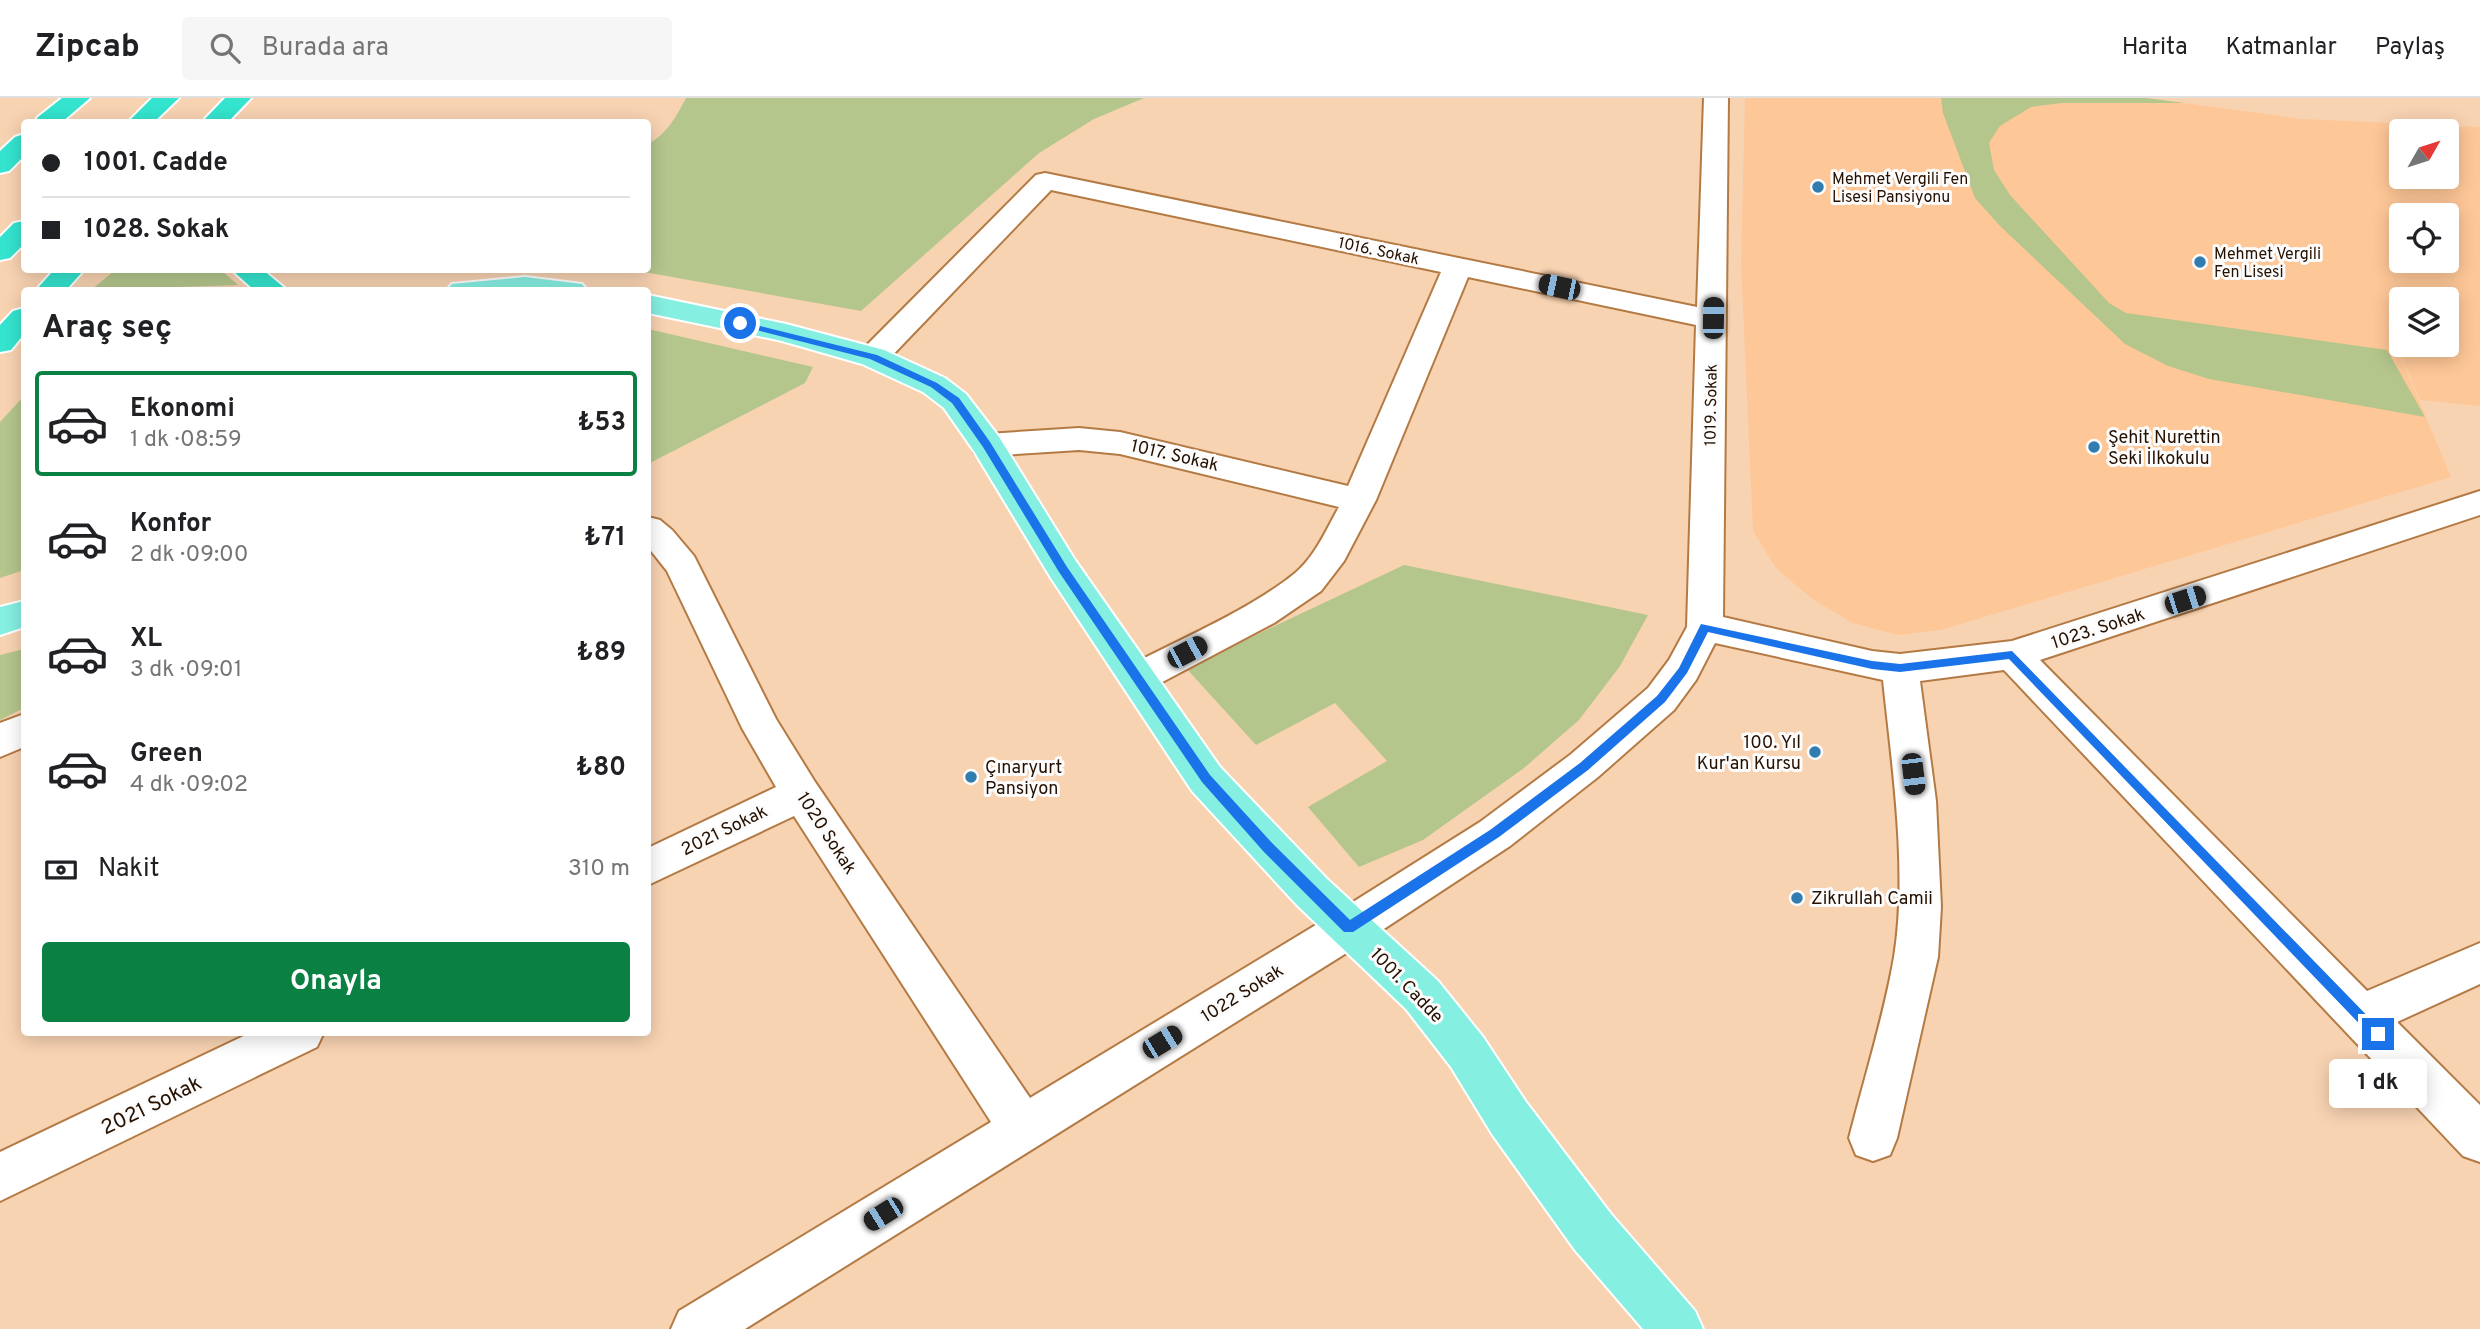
<!DOCTYPE html>
<html lang="tr">
<meta charset="utf-8">
<style>
body{margin:0;font-family:Overpass,sans-serif;background:#f6f6f6;color:#202124;height:100vh;display:flex;flex-direction:column;font-size:26px;white-space:nowrap}
*{box-sizing:border-box;margin:0}
p{font-size:23px;color:#757577}
.icon{flex:none;width:38px;height:38px;fill:none;stroke:currentColor;stroke-width:2;stroke-linecap:round;stroke-linejoin:round}
.map{position:relative;flex:1;overflow:hidden}
.drawer{position:absolute;left:21px;top:189px;width:630px;height:749px;display:flex;flex-direction:column;background:#fff;border-radius:7px;box-shadow:0 4px 18px #0003}
.drawer>*{flex:none}
.guide{position:absolute;left:21px;top:21px;width:630px;height:154px;border-radius:7px;box-shadow:0 4px 18px #0003;display:grid;align-content:center;height:154px;padding:0 21px;background:#fff}
.needle{width:46px;rotate:51deg}
.buttons{position:absolute;left:2389px;top:21px;display:grid;gap:14px}
.buttons a{display:grid;place-items:center;width:70px;height:70px;border-radius:7px;background:#fff;box-shadow:0 4px 18px #0003;font-size:35px}
.end{position:absolute;width:32px;height:32px;margin:-16px;border:9px solid #1a73e8;background:#fff;box-shadow:0 0 0 4px #fff}
.from{border-radius:50%}
.bubble{position:absolute;height:49px;border-radius:7px;background:#fff;box-shadow:0 4px 18px #0003;font-size:23px;font-weight:700;line-height:49px;text-align:center}
.car{position:absolute;width:21px;height:42px;margin:-21px -10px;border-radius:9px;box-shadow:0 0 5px 2px #0007;background:linear-gradient(#222 24%,#8ab4d8 0 40%,#222 0 76%,#8ab4d8 0 86%,#222 0)}
.guide b{display:flex;align-items:center;gap:24px;height:66px;font-size:26px}
.guide b+b{border-top:2px solid #e0e0e0}
.guide i{width:18px;height:18px;background:#202124}
ul{padding:0;list-style:none}
li{display:flex;align-items:center;gap:21px;height:105px;margin:0 14px 10px;padding:0 7px;border:4px solid transparent;border-radius:7px}
li div{flex:1}
li b{display:block;font-size:26px}
li em{font-style:normal;font-weight:700}
li.active{border-color:#0b8043}
li>.icon{width:63px;height:63px;stroke-width:1.5}
h2{padding:0 21px;font-size:32px;line-height:84px}
.pay{display:flex;align-items:center;gap:18px;height:77px;padding:0 21px;font-size:26px}
.pay p{margin-inline-start:auto}
.action{display:flex;gap:14px;margin-top:auto;padding:14px 21px}
.action a{flex:1;height:80px;border-radius:7px;background:#0b8043;color:#fff;font-size:28px;font-weight:700;line-height:80px;text-align:center}
header{display:flex;align-items:center;gap:42px;box-sizing:border-box;height:98px;padding:0 35px;background:#fff;border-bottom:2px solid #e0e0e0}
header strong{font-size:33px}
nav{display:flex;gap:38px;margin-inline-start:auto;font-size:24px}
.search{width:490px;height:63px;background:#f6f6f6;display:flex;align-items:center;gap:18px;box-sizing:border-box;padding:0 24px;border-radius:7px;color:#757577;font-size:26px}
.map>svg:first-child{display:block}
</style>
<header>
<strong>Zipcab</strong>
<div class="search"><svg class="icon" aria-label="search" viewBox="0 0 24 24"><circle cx="10" cy="10" r="6"/><path d="M15 15l6 6"/></svg>Burada ara</div>
<nav><a>Harita</a><a>Katmanlar</a><a>Paylaş</a></nav>
</header>
<div class="map">
<svg width="2480" height="1231" viewBox="0 0 2480 1231">
<rect width="100%" height="100%" fill="#f8d3b2"/>
<path fill="#fec797" fill-rule="evenodd" d="M 1745,0 L 2146,0 L 2302,21 L 2480,29 L 2480,308 L 2420,302 L 2373,193 L 2451,379 L 1941,532 L 1897,537 L 1853,525 L 1811,500 L 1776,470 L 1753,433 L 1741,165 ZM 2401,33 L 2446,33 L 2446,79 L 2401,79 ZM 2401,117 L 2446,117 L 2446,163 L 2401,163 ZM 2401,201 L 2446,201 L 2446,247 L 2401,247 Z"/>
<path fill="#b4c68c" d="M 686,0 L 1144,0 L 1094,21 L 1039,55 L 861,213 L 633,172 L 648,172 L 648,46 C 667,36 676,19 686,0 Z
M 1941,0 L 2146,0 L 2184,5 L 2062,5 L 2031,9 L 2000,28 L 1989,45 L 1994,72 L 2010,97 L 2109,205 L 2126,215 L 2387,252 L 2425,319 L 2209,281 L 2168,268 L 2125,246 L 1999,127 L 1975,100 L 1943,15 Z
M 115,172 L 221,172 L 238,187 L 91,192 Z
M 648,231 L 813,269 L 805,285 L 648,366 Z
M 24,298 L 24,472 L 0,480 L 0,324 Z
M 1404,467 L 1648,517 L 1620,568 L 1579,622 L 1524,670 L 1423,742 L 1359,769 L 1308,709 L 1387,663 L 1335,605 L 1256,647 L 1186,570 Z
M 24,551 L 24,610 L 0,622 L 0,557 Z"/>
<g fill="none" stroke-linecap="round" stroke-linejoin="round">
<g stroke="#b47a44" stroke-width="4">
<path id="minor" d="M 1704,0 L 1728,0 L 1723,519 L 1872,553 L 1900,556 L 2012,543 L 2480,393 L 2480,417 L 2040,562 L 2367,893 L 2480,845 L 2480,886 L 2397,924 L 2480,1007 L 2480,1064 L 2463,1058 L 2004,572 L 1920,583 L 1936,703 L 1941,809 L 1938,859 L 1897,1040 L 1890,1057 L 1873,1063 L 1856,1057 L 1849,1040 C 1864,981 1884,918 1894,859 C 1908,774 1892,668 1883,582 L 1715,545 L 1696,582 L 1674,612 L 1598,679 L 1510,748 L 1364,844 L 745,1231 L 671,1231 L 679,1213 L 991,1024 L 794,718 L 648,787 L 648,750 L 776,689 L 742,630 L 667,473 L 648,449 L 648,419 L 660,422 L 672,432 L 694,458 L 776,621 L 815,684 L 1030,1000 L 1334,816 L 1480,724 L 1570,657 L 1648,590 L 1669,562 L 1687,529 L 1696,227 L 1468,179 L 1376,402 L 1344,463 L 1321,493 L 1274,525 L 1151,590 L 1138,595 L 1125,590 L 1119,580 L 1125,570 C 1178,542 1248,513 1294,476 C 1315,459 1326,432 1339,409 L 1120,356 L 1079,352 L 987,358 L 975,355 L 971,347 L 975,339 L 987,336 L 1079,330 L 1120,334 L 1348,388 L 1441,174 L 1051,92 L 884,266 L 873,269 L 862,266 L 858,259 L 862,252 L 1036,77 L 1045,75 L 1697,209 Z
M 24,616 L 24,649 L 0,659 L 0,625 Z
M 252,934 L 324,934 L 317,949 L 0,1103 L 0,1054 Z"/>
</g>
<g stroke="#fff" stroke-width="4">
<path id="major" d="M 525,179 L 582,186 L 587,192 L 447,192 L 452,186 Z
M 648,197 L 786,226 L 884,252 L 945,280 L 966,296 L 999,339 L 1075,462 L 1220,669 L 1327,781 L 1438,883 L 1483,939 L 1526,1004 L 1611,1116 L 1695,1213 L 1703,1231 L 1643,1231 L 1575,1152 L 1492,1036 L 1451,969 L 1406,911 L 1297,807 L 1192,693 L 1051,480 L 974,353 L 944,310 L 923,294 L 862,266 L 782,243 L 648,215 Z
M 24,503 L 24,529 L 0,537 L 0,509 Z"/>
</g>
<g stroke="#fff" stroke-width="4">
<path id="highway" d="M 62,0 L 90,0 L 62,24 L 35,24 L 38,19 Z
M 152,0 L 179,0 L 154,24 L 128,24 Z
M 225,0 L 251,0 L 228,24 L 202,24 Z
M 24,36 L 24,58 L 9,73 L 0,75 L 0,53 L 15,39 Z
M 24,123 L 24,146 L 10,160 L 0,162 L 0,139 L 14,125 Z
M 54,172 L 84,172 L 66,192 L 36,192 Z
M 232,172 L 263,172 L 287,192 L 254,192 Z
M 24,210 L 24,236 L 11,252 L 0,254 L 0,227 L 13,213 Z"/>
</g>
<use href="#minor" fill="#fff" fill-rule="evenodd"/>
<use href="#major" fill="#85efe2" fill-rule="evenodd"/>
<use href="#highway" fill="#34e4ce" fill-rule="evenodd"/>
</g>
<path fill="#1a73e8" d="M 740,223 L 877,257 L 937,285 L 959,300 L 990,344 L 1067,469 L 1210,677 L 1273,746 L 1350,822 L 1490,732 L 1580,665 L 1657,598 L 1679,570 L 1701,526 L 1872,563 L 1900,566 L 2012,553 L 2385,936 L 2383,940 L 2373,940 L 2009,561 L 1900,574 L 1872,571 L 1708,534 L 1687,575 L 1665,604 L 1588,672 L 1499,739 L 1353,834 L 1344,834 L 1264,754 L 1202,684 L 1059,474 L 983,349 L 952,305 L 931,289 L 870,261 L 737,227 L 735,225 Z"/>
<g fill="#327db0" stroke="#fcfcfc" stroke-width="2.5">
<circle cx="1818" cy="89" r="7"/>
<circle cx="2200" cy="164" r="7"/>
<circle cx="2094" cy="349" r="7"/>
<circle cx="1815" cy="654" r="7"/>
<circle cx="971" cy="679" r="7"/>
<circle cx="1797" cy="800" r="7"/>
</g>
<g text-anchor="middle" stroke-width="6" stroke-linejoin="round" paint-order="stroke">
<g font-size="16" fill="#261000" stroke="#fcfcfc" text-anchor="start">
<text x="1832" y="86">Mehmet Vergili Fen<tspan x="1832" dy="18">Lisesi Pansiyonu</tspan></text>
<text x="2214" y="161">Mehmet Vergili<tspan x="2214" dy="18">Fen Lisesi</tspan></text>
</g>
<g font-size="16" fill="#261000" stroke="#fcfcfc">
<text transform="translate(1379 152) rotate(12)" y="6">1016. Sokak</text>
<text transform="translate(1710 307) rotate(-89)" y="6">1019. Sokak</text>
</g>
<g font-size="18" fill="#261000" stroke="#fcfcfc" text-anchor="start">
<text x="2108" y="345">Şehit Nurettin<tspan x="2108" dy="21">Seki İlkokulu</tspan></text>
<text x="1801" y="650" text-anchor="end">100. Yıl<tspan x="1801" dy="21">Kur'an Kursu</tspan></text>
<text x="985" y="675">Çınaryurt<tspan x="985" dy="21">Pansiyon</tspan></text>
<text x="1811" y="806">Zikrullah Camii</text>
</g>
<g font-size="18" fill="#261000" stroke="#fcfcfc">
<text transform="translate(1175 357) rotate(13)" y="6">1017. Sokak</text>
<text transform="translate(2098 530) rotate(-18)" y="6">1023. Sokak</text>
<text transform="translate(724 732) rotate(-26)" y="6">2021 Sokak</text>
<text transform="translate(827 735) rotate(57)" y="6">1020 Sokak</text>
<text transform="translate(1407 887) rotate(46)" y="6">1001. Cadde</text>
<text transform="translate(1242 895) rotate(-32)" y="6">1022 Sokak</text>
</g>
<g font-size="21" fill="#261000" stroke="#fcfcfc">
<text transform="translate(151 1007) rotate(-26)" y="7">2021 Sokak</text>
</g>
</g>
</svg>
<div class="buttons">
<a><svg class="needle" viewBox="-14 -14 28 28"><path d="M0-13l5 13h-10z" fill="#e53935"/><path d="M0 13l5-13h-10z" fill="#757577"/></svg></a>
<a><svg class="icon" aria-label="locate" viewBox="0 0 24 24"><circle cx="12" cy="12" r="6"/><path d="M12 2v4M12 18v4M2 12h4M18 12h4"/></svg></a>
<a><svg class="icon" aria-label="layers" viewBox="0 0 24 24"><path d="M12 4l9 5-9 5-9-5zM3 14l9 5 9-5"/></svg></a>
</div>
<i class="end from" style="left:740px;top:225px"></i>
<i class="end" style="left:2378px;top:936px"></i>
<div class="bubble" style="left:2329px;top:961px;width:98px">1 dk</div>
<i class="car" style="left:1559px;top:189px;rotate:282deg"></i>
<i class="car" style="left:1713px;top:220px;rotate:1deg"></i>
<i class="car" style="left:2185px;top:502px;rotate:72deg"></i>
<i class="car" style="left:1187px;top:554px;rotate:62deg"></i>
<i class="car" style="left:1913px;top:676px;rotate:173deg"></i>
<i class="car" style="left:1162px;top:944px;rotate:59deg"></i>
<i class="car" style="left:883px;top:1116px;rotate:238deg"></i>
<div class="guide">
<b><i class="from"></i>1001. Cadde</b>
<b><i></i>1028. Sokak</b>
</div>
<section class="drawer">
<h2>Araç seç</h2>
<ul>
<li class="active"><svg class="icon" aria-label="car" viewBox="0 0 24 24"><path d="M5 17H2v-5l4-1 3-4h7l3 4 3 1v5h-3M9 17h6M6 11h13"/><circle cx="7" cy="17" r="2"/><circle cx="17" cy="17" r="2"/></svg><div><b>Ekonomi</b><p>1 dk · 08:59</p></div><em>₺53</em></li>
<li><svg class="icon" aria-label="car" viewBox="0 0 24 24"><path d="M5 17H2v-5l4-1 3-4h7l3 4 3 1v5h-3M9 17h6M6 11h13"/><circle cx="7" cy="17" r="2"/><circle cx="17" cy="17" r="2"/></svg><div><b>Konfor</b><p>2 dk · 09:00</p></div><em>₺71</em></li>
<li><svg class="icon" aria-label="car" viewBox="0 0 24 24"><path d="M5 17H2v-5l4-1 3-4h7l3 4 3 1v5h-3M9 17h6M6 11h13"/><circle cx="7" cy="17" r="2"/><circle cx="17" cy="17" r="2"/></svg><div><b>XL</b><p>3 dk · 09:01</p></div><em>₺89</em></li>
<li><svg class="icon" aria-label="car" viewBox="0 0 24 24"><path d="M5 17H2v-5l4-1 3-4h7l3 4 3 1v5h-3M9 17h6M6 11h13"/><circle cx="7" cy="17" r="2"/><circle cx="17" cy="17" r="2"/></svg><div><b>Green</b><p>4 dk · 09:02</p></div><em>₺80</em></li>
</ul>
<div class="pay"><svg class="icon" aria-label="cash" viewBox="0 0 24 24"><path d="M3 7h18v10H3z"/><circle cx="12" cy="12" r="2"/></svg>Nakit<p>310 m</p></div>
<div class="action"><a>Onayla</a></div>
</section>
</div>
